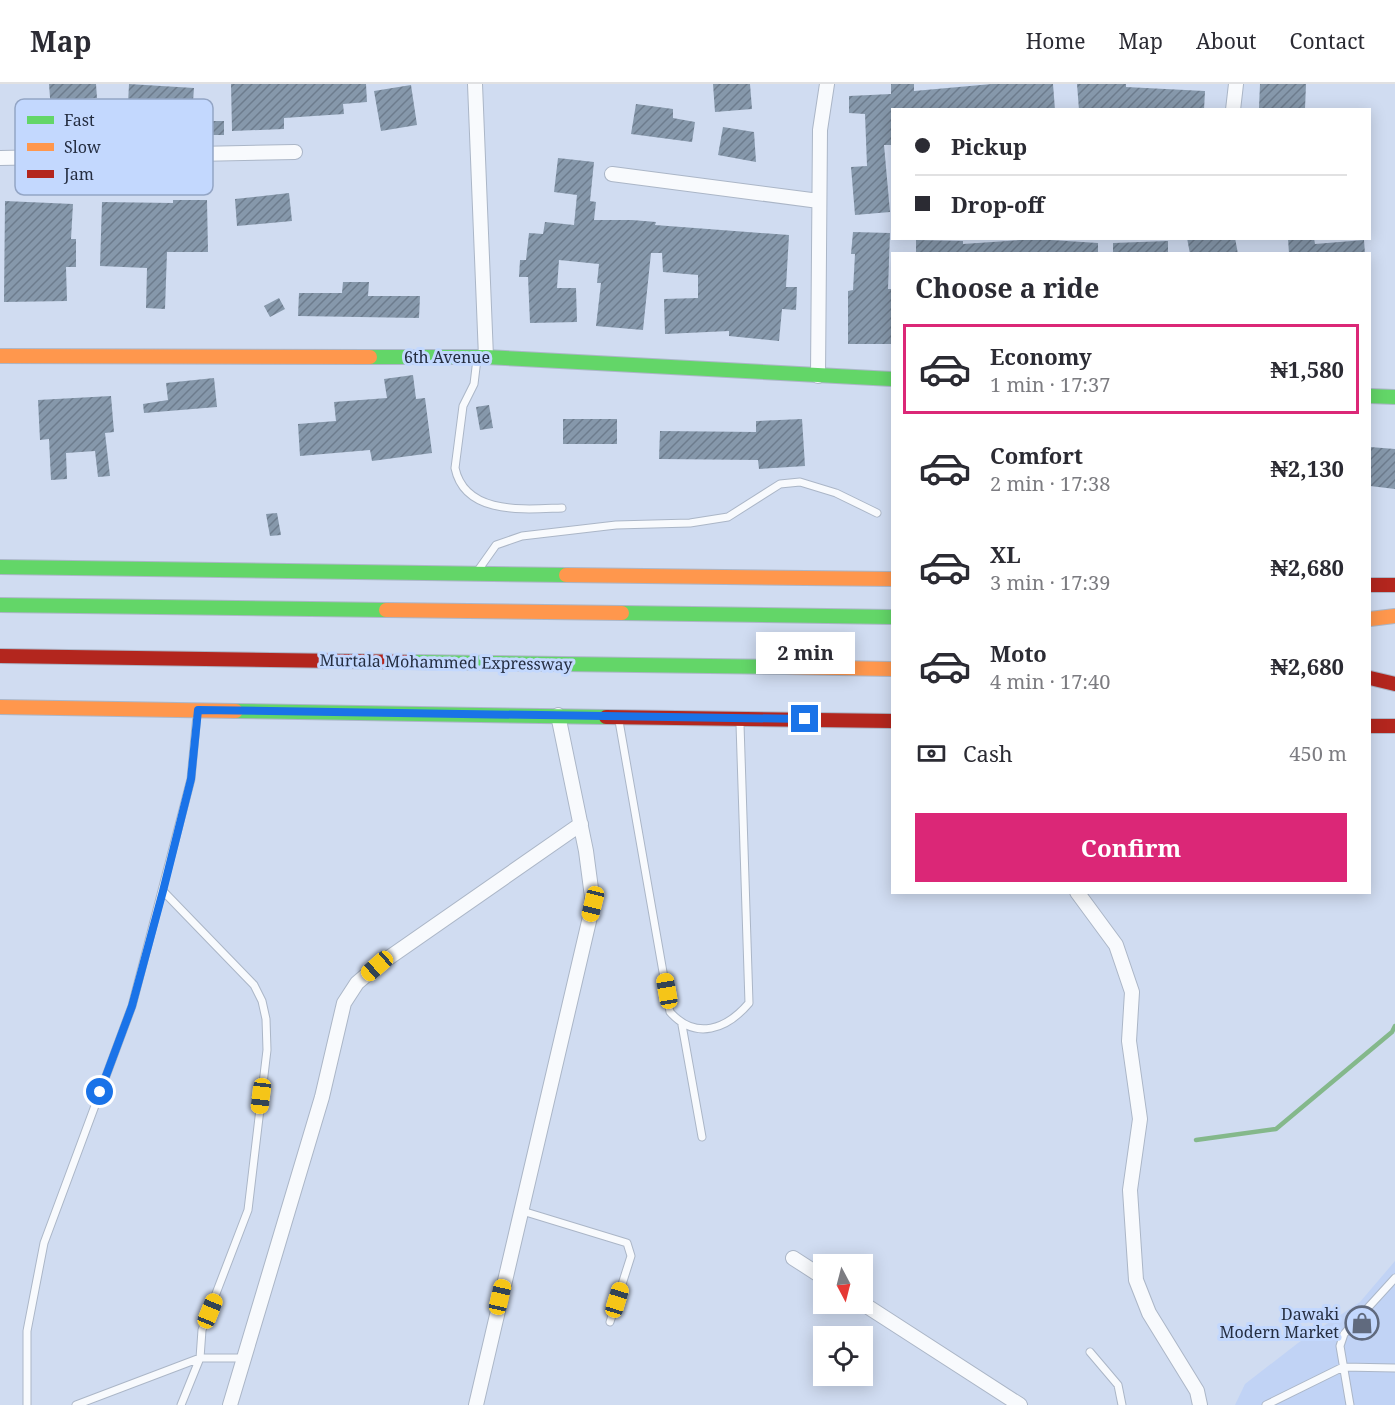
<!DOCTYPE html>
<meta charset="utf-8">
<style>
body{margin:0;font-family:"Noto Serif",serif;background:#f2f2f3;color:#2b2b33;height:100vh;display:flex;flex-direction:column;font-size:22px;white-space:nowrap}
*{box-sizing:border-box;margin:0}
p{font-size:20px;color:#7c7c81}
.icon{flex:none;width:33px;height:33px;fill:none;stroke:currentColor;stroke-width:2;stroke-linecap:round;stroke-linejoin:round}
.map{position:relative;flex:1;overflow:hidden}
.drawer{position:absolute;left:891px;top:168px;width:480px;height:642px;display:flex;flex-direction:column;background:#fff;border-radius:0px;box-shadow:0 3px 15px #0003}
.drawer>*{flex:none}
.top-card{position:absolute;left:891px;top:24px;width:480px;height:132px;border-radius:0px;box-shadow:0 3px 15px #0003;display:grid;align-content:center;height:132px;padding:0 24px;background:#fff}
.needle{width:39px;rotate:173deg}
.controls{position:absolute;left:813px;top:1170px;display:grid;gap:12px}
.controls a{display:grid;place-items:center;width:60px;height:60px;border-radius:0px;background:#fff;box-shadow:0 3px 15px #0003;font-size:30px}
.end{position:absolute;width:27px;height:27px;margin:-14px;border:8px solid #1a73e8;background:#fff;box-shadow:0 0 0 3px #fff}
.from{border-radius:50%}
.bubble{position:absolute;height:42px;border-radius:0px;background:#fff;box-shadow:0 3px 15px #0003;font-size:20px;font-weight:700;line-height:42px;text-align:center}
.car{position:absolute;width:18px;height:36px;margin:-18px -9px;border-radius:8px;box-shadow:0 0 4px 2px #0007;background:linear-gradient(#f5c518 24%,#345 0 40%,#f5c518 0 76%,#345 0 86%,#f5c518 0)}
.top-card b{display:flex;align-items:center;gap:21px;height:57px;font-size:22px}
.top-card b+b{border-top:2px solid #e1e1e2}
.top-card i{width:15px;height:15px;background:#2b2b33}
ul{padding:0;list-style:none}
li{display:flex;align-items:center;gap:18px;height:90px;margin:0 12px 9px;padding:0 12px;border:3px solid transparent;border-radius:0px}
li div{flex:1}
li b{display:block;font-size:22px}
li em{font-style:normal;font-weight:700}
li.selected{border-color:#db2777}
li>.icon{width:54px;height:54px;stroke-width:1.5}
h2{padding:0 24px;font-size:27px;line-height:72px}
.pay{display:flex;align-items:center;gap:15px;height:66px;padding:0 24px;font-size:22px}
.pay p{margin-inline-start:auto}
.button{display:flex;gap:12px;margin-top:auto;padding:12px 24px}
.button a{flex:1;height:69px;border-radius:0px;background:#db2777;color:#fff;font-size:24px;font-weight:700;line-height:69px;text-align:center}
header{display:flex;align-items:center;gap:36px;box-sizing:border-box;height:84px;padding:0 30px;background:#fff;border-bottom:2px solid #e1e1e2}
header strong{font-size:28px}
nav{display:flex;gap:33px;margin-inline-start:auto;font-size:21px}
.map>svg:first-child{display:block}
</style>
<header>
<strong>Map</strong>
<nav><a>Home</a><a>Map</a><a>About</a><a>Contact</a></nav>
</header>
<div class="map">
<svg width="1395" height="1321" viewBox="0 0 1395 1321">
<defs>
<pattern id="building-hatch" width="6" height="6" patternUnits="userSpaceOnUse" patternTransform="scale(1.5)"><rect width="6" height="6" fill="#8698ab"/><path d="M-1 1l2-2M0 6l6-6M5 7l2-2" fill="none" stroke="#6d7c8d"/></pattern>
</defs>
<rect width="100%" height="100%" fill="#d0dcf1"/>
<path fill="#c1d3f5" d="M 1395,1177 L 1395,1321 L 1235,1321 L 1245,1300 L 1298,1259 L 1360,1218 Z"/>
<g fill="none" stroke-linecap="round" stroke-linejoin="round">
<path stroke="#84b88b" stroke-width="4.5" d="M 1196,1056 L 1276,1045 L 1392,948 L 1395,942"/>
</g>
<path fill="url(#building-hatch)" d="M 49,0 L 96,0 L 97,14 L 83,15 L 85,38 L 52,41 Z
M 129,0 L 194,4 L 191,44 L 112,38 L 113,19 L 128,20 Z
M 231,0 L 366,0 L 367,18 L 343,20 L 344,30 L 284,34 L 284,45 L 232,47 Z
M 713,0 L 750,0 L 752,25 L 715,28 Z
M 891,0 L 914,0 L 914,7 L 992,0 L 1053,0 L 1055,26 L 892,26 L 892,61 L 884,61 L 890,128 L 855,131 L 851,83 L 867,82 L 865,30 L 849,29 L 849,12 L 891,10 Z
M 1077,0 L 1126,0 L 1126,3 L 1205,7 L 1204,26 L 1079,26 Z
M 1260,0 L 1306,0 L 1305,25 L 1259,24 Z
M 411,1 L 417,41 L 381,47 L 374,7 Z
M 636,20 L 673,25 L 673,34 L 695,38 L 692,58 L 631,50 Z
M 210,37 L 224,37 L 224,51 L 210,51 Z
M 723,43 L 754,48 L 756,78 L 718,71 Z
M 558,74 L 594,78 L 590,117 L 596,118 L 594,136 L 632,136 L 656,138 L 655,141 L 789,151 L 786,203 L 797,203 L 796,226 L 782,225 L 779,257 L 729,252 L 729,247 L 665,250 L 664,215 L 698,214 L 698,191 L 663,188 L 662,169 L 651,169 L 643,246 L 596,242 L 601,199 L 597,199 L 599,180 L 559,176 L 557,204 L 576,204 L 577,238 L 530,239 L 528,193 L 519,193 L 520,176 L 526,176 L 529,149 L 543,150 L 545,138 L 574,141 L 577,111 L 554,108 Z
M 289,109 L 292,137 L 237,142 L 235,115 Z
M 173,116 L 207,116 L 208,168 L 167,168 L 165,225 L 146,224 L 147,184 L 100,182 L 102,118 L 173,119 Z
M 5,117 L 73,120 L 71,155 L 76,155 L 76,183 L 66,183 L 67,217 L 4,218 Z
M 853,148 L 890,149 L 888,205 L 892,205 L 892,260 L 848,260 L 848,207 L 853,206 L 855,170 L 851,170 Z
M 1187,154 L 1235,154 L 1238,170 L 1190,170 Z
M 1288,154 L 1314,154 L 1315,160 L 1364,156 L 1365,170 L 1289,170 Z
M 1035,155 L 1098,159 L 1098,170 L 963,170 L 963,162 L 963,170 L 916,170 L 916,156 L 963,157 L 963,160 Z
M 1168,157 L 1168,170 L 1113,170 L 1113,159 Z
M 343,198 L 369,198 L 368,212 L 420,212 L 419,234 L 298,232 L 299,209 L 342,209 Z
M 279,214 L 285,225 L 270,233 L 264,222 Z
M 413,291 L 416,315 L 425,314 L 432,369 L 372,377 L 370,366 L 300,372 L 298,340 L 336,337 L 334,318 L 387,314 L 384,295 Z
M 214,294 L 217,323 L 144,329 L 143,320 L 168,316 L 166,299 Z
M 111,312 L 114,348 L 105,349 L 110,392 L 98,393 L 95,367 L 66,369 L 67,395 L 51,396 L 49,355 L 40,356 L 38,316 Z
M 489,321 L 493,344 L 480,346 L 476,323 Z
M 563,335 L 617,335 L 617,360 L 563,360 Z
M 802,335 L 805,382 L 759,385 L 758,376 L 659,375 L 660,347 L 756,348 L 756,337 Z
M 1370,363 L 1395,365 L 1395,405 L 1370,402 Z
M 277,429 L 281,451 L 270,452 L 266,430 Z"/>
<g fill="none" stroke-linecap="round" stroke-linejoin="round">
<g stroke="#abb6c7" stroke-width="9">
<path id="lane" d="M 477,275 L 474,300 L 463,322 L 455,384 C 465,432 526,425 562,424
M 479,485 L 496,461 L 522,452 L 616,441 L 690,439 L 728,433 L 780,400 L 800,398 L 836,409 L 877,429
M 619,637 L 670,928 C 696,957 727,945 749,919 L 740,640
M 163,807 L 254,901 L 262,917 L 266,935 L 267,966 L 248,1126 L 202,1246 L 200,1274 L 181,1321
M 682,941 L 702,1053
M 519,1126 L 627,1159 L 631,1172 L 610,1238
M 1090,1268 L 1118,1301 L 1122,1321
M 27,1321 L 27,1247 L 44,1159 L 132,922 L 191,695 L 197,631
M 76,1321 L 200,1274 L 244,1274
M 1266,1321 L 1343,1283 L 1395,1284
M 1350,1321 L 1340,1262 L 1344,1250 L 1395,1194"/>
</g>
<g stroke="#abb6c7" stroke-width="16">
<path id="street" d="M 475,0 L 486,273
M 1233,26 L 1236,0
M 0,74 L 295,68
M 612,90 L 819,117
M 818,292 L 820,46 L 827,0
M 1077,808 L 1116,861 L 1132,908 L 1129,957 L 1140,1035 L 1130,1106 L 1136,1196 L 1149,1229 L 1197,1307 L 1200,1321
M 793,1174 L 824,1194
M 862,1219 L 1020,1321
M 230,1321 L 322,1013 L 344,919 L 357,899 L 377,882 L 581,740
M 476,1321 L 593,820 L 586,767 L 558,631"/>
</g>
<g stroke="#abb6c7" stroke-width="16">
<path id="fast" d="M 370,273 L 486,273 L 892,295
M 1370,312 L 1395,313
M 0,483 L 566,491
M 0,521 L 386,526
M 622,529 L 892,533
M 410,578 L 785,583
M 236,627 L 606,633"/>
</g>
<g stroke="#abb6c7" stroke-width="16">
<path id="slow" d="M 0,272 L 370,273
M 566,491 L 892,495
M 386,526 L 622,529
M 1370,535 L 1395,532
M 785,583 L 892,585
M 0,623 L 236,627"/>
</g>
<g stroke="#abb6c7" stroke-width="16">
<path id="jam" d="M 1370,501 L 1395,501
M 0,572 L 410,578
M 1370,594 L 1395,600
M 606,633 L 892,637
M 1370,642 L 1395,642"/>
</g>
<use href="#lane" stroke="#f8fafd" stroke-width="7"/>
<use href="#street" stroke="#f8fafd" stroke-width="14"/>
<use href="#fast" stroke="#63d668" stroke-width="14"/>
<use href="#slow" stroke="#ff974d" stroke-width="14"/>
<use href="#jam" stroke="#b3261e" stroke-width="14"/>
</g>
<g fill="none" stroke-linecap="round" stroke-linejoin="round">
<path stroke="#1a73e8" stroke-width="8" d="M 100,1008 L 132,922 L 163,807 L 191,695 L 198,626 L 805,635"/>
</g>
<defs>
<g id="shop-ring" transform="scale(1.725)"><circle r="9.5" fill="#c3d8fe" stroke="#606a7e" stroke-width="1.5"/><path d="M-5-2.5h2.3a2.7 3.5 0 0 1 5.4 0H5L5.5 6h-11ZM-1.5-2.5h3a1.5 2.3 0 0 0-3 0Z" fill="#606a7e"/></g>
</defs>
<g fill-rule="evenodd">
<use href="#shop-ring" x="1362" y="1239"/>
</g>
<g text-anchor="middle" stroke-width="6" stroke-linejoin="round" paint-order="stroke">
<g font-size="16" fill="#242d40" stroke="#c3d8fe">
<text x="447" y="279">6th Avenue</text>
<text transform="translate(446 578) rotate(1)" y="6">Murtala Mohammed Expressway</text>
</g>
<g font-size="16" fill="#242d40" stroke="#c3d8fe" text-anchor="end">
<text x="1339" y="1236">Dawaki<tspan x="1339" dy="18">Modern Market</tspan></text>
</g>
</g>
<rect x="15" y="15" width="198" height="96" rx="9" fill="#c3d8fe" stroke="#93a5c5" stroke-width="1.5"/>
<rect x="27" y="32" width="27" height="8" fill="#63d668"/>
<rect x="27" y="59" width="27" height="8" fill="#ff974d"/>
<rect x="27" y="86" width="27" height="8" fill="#b3261e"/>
<g font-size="16" fill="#242d40">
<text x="64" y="42">Fast</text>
<text x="64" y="69">Slow</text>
<text x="64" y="96">Jam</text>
</g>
</svg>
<div class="controls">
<a><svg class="needle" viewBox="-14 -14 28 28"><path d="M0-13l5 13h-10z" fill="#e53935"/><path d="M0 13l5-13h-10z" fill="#7c7c81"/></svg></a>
<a><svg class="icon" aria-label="locate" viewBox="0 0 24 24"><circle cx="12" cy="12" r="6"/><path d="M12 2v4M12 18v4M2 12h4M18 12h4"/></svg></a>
</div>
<i class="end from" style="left:100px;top:1008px"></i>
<i class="end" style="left:805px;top:635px"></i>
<div class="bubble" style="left:756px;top:548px;width:99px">2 min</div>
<i class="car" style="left:593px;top:820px;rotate:194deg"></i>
<i class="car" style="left:377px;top:882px;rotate:229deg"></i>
<i class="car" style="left:667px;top:907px;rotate:350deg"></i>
<i class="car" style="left:261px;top:1012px;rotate:187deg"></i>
<i class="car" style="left:500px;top:1213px;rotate:13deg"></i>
<i class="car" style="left:617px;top:1216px;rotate:17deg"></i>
<i class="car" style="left:210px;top:1227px;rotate:22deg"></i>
<div class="top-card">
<b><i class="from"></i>Pickup</b>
<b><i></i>Drop-off</b>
</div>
<section class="drawer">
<h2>Choose a ride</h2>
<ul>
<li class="selected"><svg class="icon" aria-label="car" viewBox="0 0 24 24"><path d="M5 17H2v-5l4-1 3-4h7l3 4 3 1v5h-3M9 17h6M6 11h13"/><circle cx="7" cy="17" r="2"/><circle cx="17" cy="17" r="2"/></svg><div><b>Economy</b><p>1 min · 17:37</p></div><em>₦1,580</em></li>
<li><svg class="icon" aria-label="car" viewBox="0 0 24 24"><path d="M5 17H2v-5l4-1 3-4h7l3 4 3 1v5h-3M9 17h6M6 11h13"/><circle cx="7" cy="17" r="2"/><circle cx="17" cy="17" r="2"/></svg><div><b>Comfort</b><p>2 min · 17:38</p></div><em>₦2,130</em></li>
<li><svg class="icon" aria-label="car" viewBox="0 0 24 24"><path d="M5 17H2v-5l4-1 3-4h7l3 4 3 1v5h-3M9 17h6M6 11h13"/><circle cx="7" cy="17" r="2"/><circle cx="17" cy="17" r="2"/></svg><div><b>XL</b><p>3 min · 17:39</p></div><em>₦2,680</em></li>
<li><svg class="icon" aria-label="car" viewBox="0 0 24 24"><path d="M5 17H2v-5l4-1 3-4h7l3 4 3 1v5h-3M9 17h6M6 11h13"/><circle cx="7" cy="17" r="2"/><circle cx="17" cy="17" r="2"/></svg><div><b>Moto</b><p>4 min · 17:40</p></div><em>₦2,680</em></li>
</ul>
<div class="pay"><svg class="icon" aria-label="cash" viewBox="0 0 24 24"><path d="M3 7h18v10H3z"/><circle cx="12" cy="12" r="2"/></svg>Cash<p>450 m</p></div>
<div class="button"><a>Confirm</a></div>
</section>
</div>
